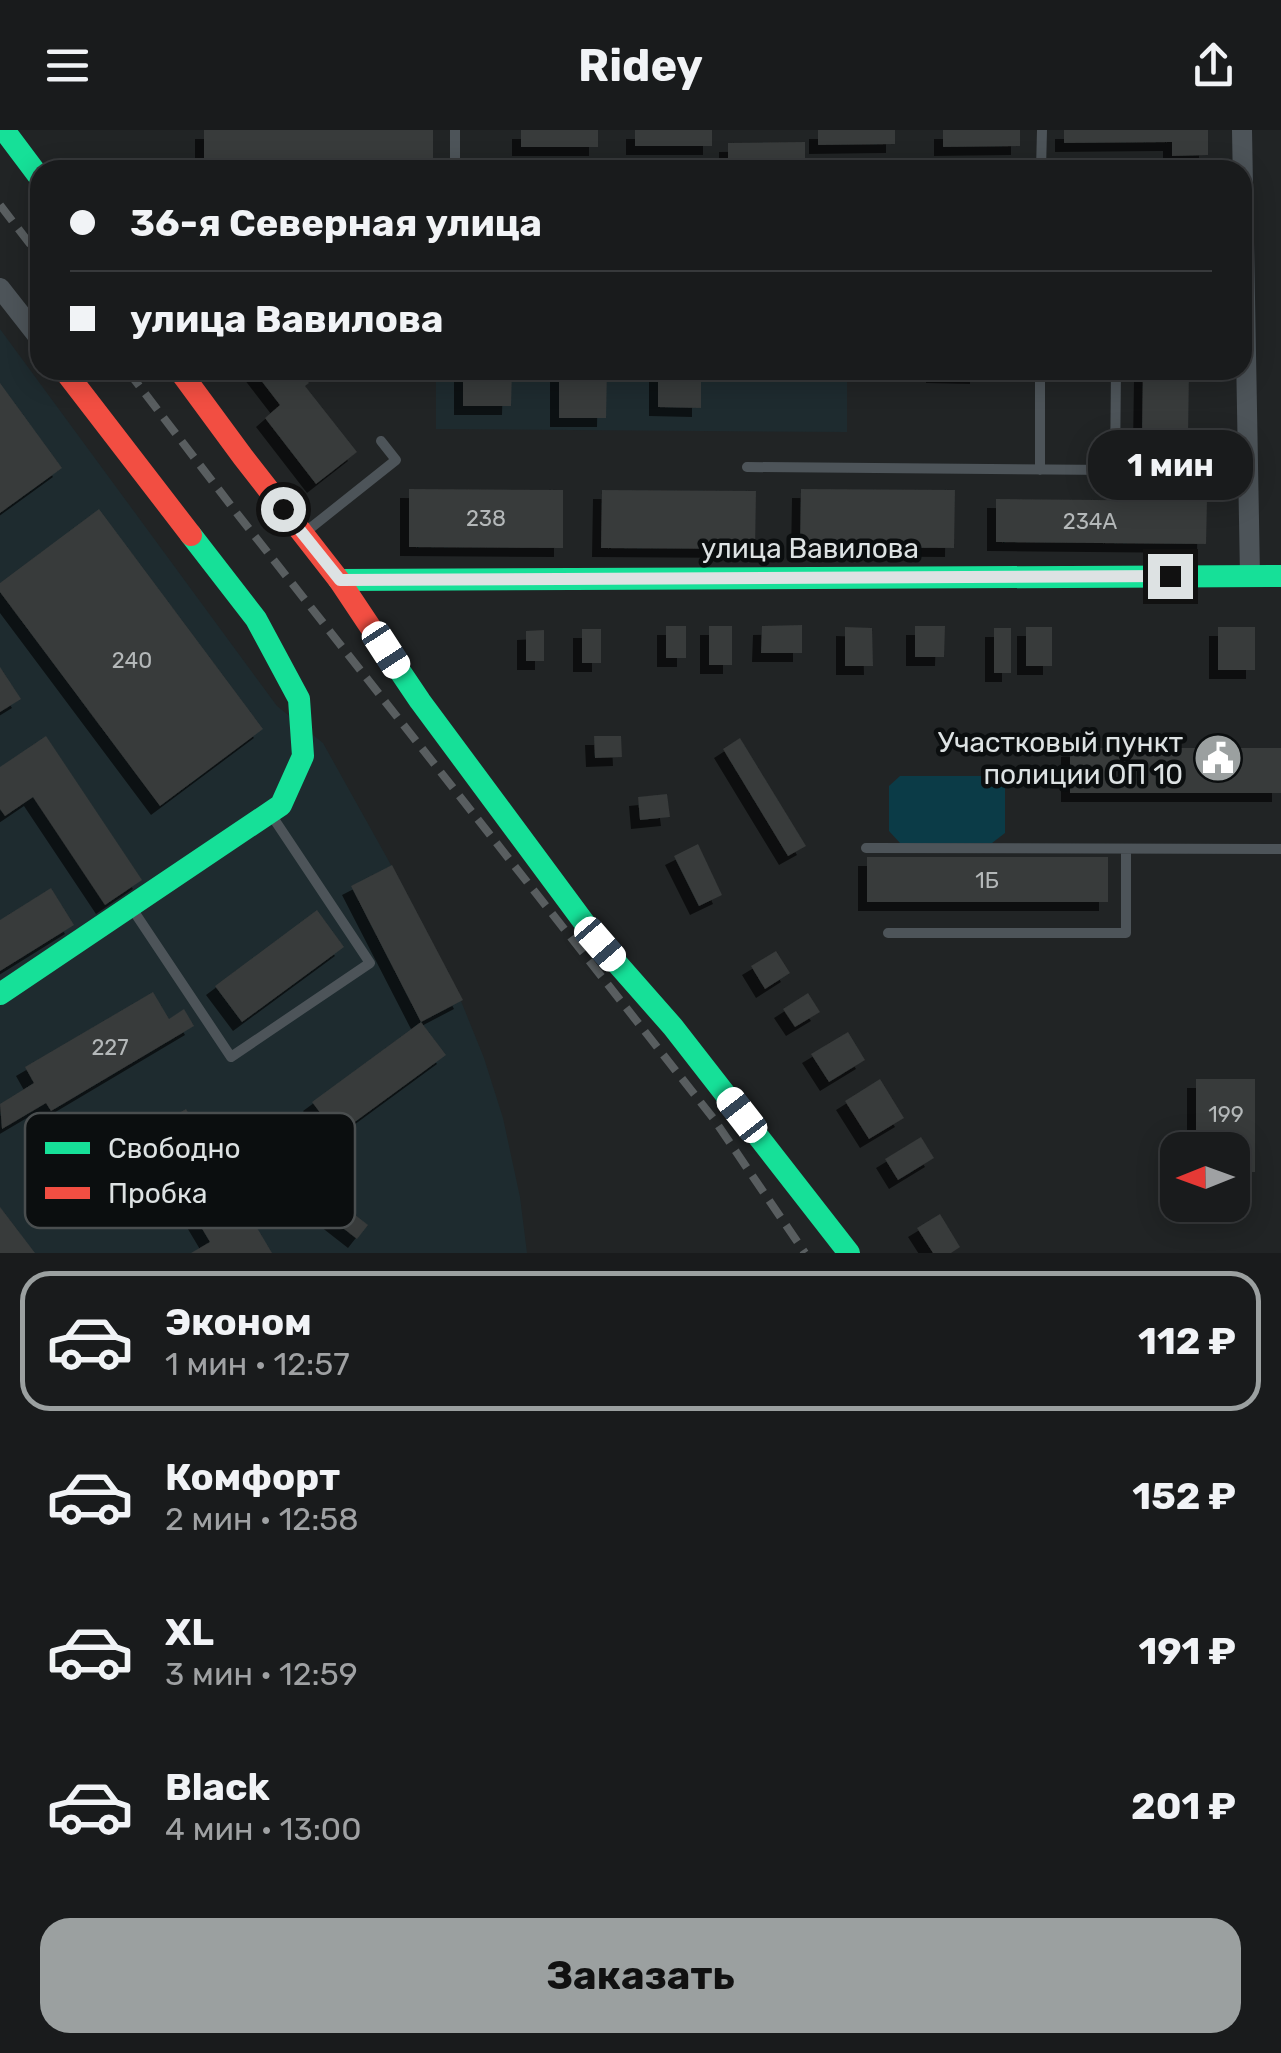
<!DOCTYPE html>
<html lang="ru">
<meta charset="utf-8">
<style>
body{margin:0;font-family:Rubik,sans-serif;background:#222425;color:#f1f3f6;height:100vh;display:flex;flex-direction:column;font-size:38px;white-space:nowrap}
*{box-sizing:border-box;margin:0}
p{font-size:32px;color:#9fa1a3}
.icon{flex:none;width:55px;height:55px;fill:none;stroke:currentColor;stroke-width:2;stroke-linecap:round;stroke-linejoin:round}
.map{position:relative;height:1123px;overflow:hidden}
.sheet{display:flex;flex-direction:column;background:#191b1c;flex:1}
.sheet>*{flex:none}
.banner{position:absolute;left:30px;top:30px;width:1222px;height:220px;border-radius:30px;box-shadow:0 5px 25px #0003,0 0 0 2px #37393b;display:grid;align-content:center;height:220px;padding:0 40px;background:#191b1c}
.needle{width:65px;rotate:269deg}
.fabs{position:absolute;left:1160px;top:1002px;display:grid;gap:20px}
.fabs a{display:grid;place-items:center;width:90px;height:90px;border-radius:20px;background:#191b1c;box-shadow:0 5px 25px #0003,0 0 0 2px #37393b;font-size:50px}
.end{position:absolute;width:45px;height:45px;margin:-22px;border:12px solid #dde2e3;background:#111;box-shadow:0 0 0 5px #111}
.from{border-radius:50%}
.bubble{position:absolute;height:70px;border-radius:30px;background:#191b1c;box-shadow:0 5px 25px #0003,0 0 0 2px #37393b;font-size:32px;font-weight:700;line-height:70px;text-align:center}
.car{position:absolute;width:30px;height:60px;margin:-30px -15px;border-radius:12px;box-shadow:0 0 8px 2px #0007;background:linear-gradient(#fff 24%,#345 0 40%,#fff 0 76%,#345 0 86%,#fff 0)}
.banner b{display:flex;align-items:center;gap:35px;height:95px;font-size:38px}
.banner b+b{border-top:2px solid #37393b}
.banner i{width:25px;height:25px;background:#f1f3f6}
ul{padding:18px 0 0;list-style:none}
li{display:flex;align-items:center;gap:30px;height:140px;margin:0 20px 15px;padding:0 20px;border:5px solid transparent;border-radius:30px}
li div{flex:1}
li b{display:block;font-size:38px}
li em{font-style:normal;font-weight:700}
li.current{border-color:#9ba0a0}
li>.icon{width:90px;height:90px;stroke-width:1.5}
.button{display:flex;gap:20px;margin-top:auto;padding:20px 40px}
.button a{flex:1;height:115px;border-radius:30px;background:#9ba0a0;color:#111;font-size:40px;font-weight:700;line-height:115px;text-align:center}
header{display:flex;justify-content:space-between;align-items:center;height:130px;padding:0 40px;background:#191b1c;font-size:45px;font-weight:700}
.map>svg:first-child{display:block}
</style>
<header><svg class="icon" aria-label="menu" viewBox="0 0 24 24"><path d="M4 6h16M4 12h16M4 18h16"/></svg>Ridey<svg class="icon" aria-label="share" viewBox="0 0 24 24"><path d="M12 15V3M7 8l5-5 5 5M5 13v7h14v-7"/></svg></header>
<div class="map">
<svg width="1281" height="1123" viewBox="0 0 1281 1123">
<defs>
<filter id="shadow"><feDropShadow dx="-9" dy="9" stdDeviation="0" flood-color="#0009"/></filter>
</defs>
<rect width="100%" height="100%" fill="#212425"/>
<path fill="#1e2b2f" d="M 0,199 L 277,576 L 323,613 L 391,735 L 461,871 L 484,928 L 503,988 L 520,1067 L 527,1123 L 0,1123 Z
M 436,240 L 847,240 L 847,302 L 436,299 Z"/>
<path fill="#0b3b47" d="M 900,646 L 991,646 L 1005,657 L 1005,703 L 992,713 L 900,713 L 889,701 L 889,656 Z"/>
<path fill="#373a3a" filter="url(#shadow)" d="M 204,0 L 433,0 L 433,40 L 272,40 L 272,35 L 243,35 L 243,40 L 204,40 Z
M 521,0 L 598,0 L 598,17 L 521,17 Z
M 635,0 L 712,0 L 712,16 L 635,16 Z
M 818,0 L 895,0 L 895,14 L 818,15 Z
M 943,0 L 1020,0 L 1020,16 L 943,17 Z
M 1064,0 L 1208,0 L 1208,25 L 1172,26 L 1172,12 L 1064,13 Z
M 805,12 L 805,40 L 728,40 L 728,13 Z
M 253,240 L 299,240 L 309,253 L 305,256 L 357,322 L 316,354 L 265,288 L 280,275 Z
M 463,240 L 512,240 L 511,276 L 463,276 Z
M 559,240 L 607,240 L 606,288 L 559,288 Z
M 658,240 L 701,240 L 701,278 L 658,277 Z
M 935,240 L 979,240 L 979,245 L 935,244 Z
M 1143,240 L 1189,240 L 1188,306 L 1142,306 Z
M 0,253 L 62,338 L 0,383 Z
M 409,359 L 563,360 L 563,418 L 409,417 Z
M 801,359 L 955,360 L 954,418 L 800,417 Z
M 602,360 L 756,361 L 755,419 L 601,418 Z
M 996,369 L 1207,371 L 1206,414 L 996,412 Z
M 99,379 L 263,599 L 160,676 L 0,462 L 0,453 Z
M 802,495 L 802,523 L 761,523 L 762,496 Z
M 666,496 L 686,496 L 686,528 L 666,528 Z
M 709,496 L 732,496 L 732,535 L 709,535 Z
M 915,496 L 945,496 L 944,527 L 915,527 Z
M 845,497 L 872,498 L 873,536 L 845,536 Z
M 1026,497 L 1052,497 L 1052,536 L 1026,536 Z
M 1218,497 L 1255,497 L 1255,540 L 1218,540 Z
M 994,498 L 1011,498 L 1011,543 L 994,543 Z
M 582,499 L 601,499 L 601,533 L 582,533 Z
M 544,500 L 544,531 L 526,531 L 526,501 Z
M 0,537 L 21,569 L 0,582 Z
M 46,606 L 142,750 L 105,775 L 33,667 L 5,686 L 0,679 L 0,637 Z
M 594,606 L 621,606 L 622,627 L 595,628 Z
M 740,608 L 806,716 L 788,726 L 723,619 Z
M 1070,618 L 1281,618 L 1281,663 L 1070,663 Z
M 667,664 L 670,687 L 640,690 L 638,667 Z
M 698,714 L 722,765 L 699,776 L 674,726 Z
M 867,727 L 1108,727 L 1108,772 L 867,772 Z
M 392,735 L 463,870 L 421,892 L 351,756 Z
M 51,758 L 74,795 L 0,841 L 0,790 Z
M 317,780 L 344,817 L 242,892 L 215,856 Z
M 776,821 L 790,843 L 765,859 L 751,836 Z
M 153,862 L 169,889 L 184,879 L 194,896 L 51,981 L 46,973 L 2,999 L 0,974 L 34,953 L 25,937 Z
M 808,863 L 820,882 L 795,897 L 783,879 Z
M 421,892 L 446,925 L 337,1005 L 312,972 Z
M 848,902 L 865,930 L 829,952 L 811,924 Z
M 880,949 L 904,988 L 869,1009 L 845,971 Z
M 1196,949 L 1255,949 L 1255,1042 L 1232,1042 L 1232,1020 L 1196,1020 Z
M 186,979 L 272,1123 L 191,1123 L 210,1112 L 145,1003 Z
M 921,1007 L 934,1028 L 898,1050 L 885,1029 Z
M 290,1034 L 368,1095 L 357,1109 L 279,1048 Z
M 0,1077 L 35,1123 L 0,1123 Z
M 940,1084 L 960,1117 L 951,1123 L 933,1123 L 917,1098 Z"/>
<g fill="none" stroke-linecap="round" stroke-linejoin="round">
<path stroke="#4d5459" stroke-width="10" d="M 455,40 L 455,0
M 1041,40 L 1042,0
M 747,337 L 1115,340 L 1116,240
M 1040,340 L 1040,240
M 1115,340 L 1210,340
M 303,404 L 396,330 L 381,311
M 866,718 L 1281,719
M 131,777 L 231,927 L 370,833 L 270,683
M 888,803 L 1126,803 L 1126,719"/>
<path stroke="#4d5459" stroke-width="20" d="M 1242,0 L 1250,446
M 0,158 L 40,209"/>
<path stroke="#16e098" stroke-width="22" d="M 4,0 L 40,48
M 339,450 L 1281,446
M 391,528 L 420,571 L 600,814 L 673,897 L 849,1123
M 0,864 L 281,675 L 303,626 L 299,569 L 256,489 L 191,405"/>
<path stroke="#f24e42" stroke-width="22" d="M 64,240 L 191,405
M 179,240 L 243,327 L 339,450 L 391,528"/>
<path stroke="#595e60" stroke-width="8" stroke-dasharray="20 10" stroke-linecap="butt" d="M 0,75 L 40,127
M 127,240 L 239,386 L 713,988 L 805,1123"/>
</g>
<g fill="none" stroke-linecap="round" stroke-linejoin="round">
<path stroke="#dde2e3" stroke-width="12" d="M 283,379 L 340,450 L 1170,446"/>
</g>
<defs>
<g id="civic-disc" transform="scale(2.5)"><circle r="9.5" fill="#9ba0a0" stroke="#0b0e0f"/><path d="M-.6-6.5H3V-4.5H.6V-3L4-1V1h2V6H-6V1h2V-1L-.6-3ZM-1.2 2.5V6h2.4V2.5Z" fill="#fff"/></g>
</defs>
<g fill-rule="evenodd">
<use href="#civic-disc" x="1218" y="628"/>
</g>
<g text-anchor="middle" stroke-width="9" stroke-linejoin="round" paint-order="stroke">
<g font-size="22" fill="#b4b8b9">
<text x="486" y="396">238</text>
<text x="1090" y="399">234А</text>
<text x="132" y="538">240</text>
<text x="987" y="758">1Б</text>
<text x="110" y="925">227</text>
<text x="1226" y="992">199</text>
</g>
<g font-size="28" fill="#dde2e3" stroke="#0b0e0f">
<text x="810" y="428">улица Вавилова</text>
</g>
<g font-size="28" fill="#dde2e3" stroke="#0b0e0f" text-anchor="end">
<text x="1183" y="622">Участковый пункт<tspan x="1183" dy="32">полиции ОП 10</tspan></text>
</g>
</g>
<rect x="25" y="983" width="330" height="115" rx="15" fill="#0b0e0f" stroke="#4a4e4f" stroke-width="2.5"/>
<rect x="45" y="1012" width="45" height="12" fill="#16e098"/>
<rect x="45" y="1057" width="45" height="12" fill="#f24e42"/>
<g font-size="28" fill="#dde2e3">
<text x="108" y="1028">Свободно</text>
<text x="108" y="1073">Пробка</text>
</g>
</svg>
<div class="fabs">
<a><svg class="needle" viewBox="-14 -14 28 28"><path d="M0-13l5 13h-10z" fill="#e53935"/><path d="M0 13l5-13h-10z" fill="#9fa1a3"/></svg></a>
</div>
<i class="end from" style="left:283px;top:379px"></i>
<i class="end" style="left:1170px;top:446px"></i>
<div class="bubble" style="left:1088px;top:300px;width:165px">1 мин</div>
<i class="car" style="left:386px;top:520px;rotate:147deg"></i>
<i class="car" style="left:600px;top:814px;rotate:139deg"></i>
<i class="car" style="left:742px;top:985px;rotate:322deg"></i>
<div class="banner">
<b><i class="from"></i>36-я Северная улица</b>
<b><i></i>улица Вавилова</b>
</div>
</div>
<section class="sheet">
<ul>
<li class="current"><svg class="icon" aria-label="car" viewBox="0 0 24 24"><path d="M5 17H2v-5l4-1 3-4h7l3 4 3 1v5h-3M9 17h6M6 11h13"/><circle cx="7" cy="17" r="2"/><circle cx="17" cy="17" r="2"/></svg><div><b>Эконом</b><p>1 мин · 12:57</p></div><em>112 ₽</em></li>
<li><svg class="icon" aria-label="car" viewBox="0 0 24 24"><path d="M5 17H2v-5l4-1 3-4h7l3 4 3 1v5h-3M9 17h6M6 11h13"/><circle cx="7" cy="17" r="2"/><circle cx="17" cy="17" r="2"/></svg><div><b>Комфорт</b><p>2 мин · 12:58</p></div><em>152 ₽</em></li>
<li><svg class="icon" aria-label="car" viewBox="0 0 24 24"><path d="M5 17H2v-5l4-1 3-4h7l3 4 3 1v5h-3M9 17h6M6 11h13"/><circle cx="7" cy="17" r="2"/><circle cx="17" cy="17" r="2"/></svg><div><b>XL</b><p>3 мин · 12:59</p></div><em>191 ₽</em></li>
<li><svg class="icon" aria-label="car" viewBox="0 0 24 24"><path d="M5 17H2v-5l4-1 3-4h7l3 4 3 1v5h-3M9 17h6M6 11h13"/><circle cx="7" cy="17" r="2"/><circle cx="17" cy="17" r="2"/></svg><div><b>Black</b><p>4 мин · 13:00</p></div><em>201 ₽</em></li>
</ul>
<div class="button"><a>Заказать</a></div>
</section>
